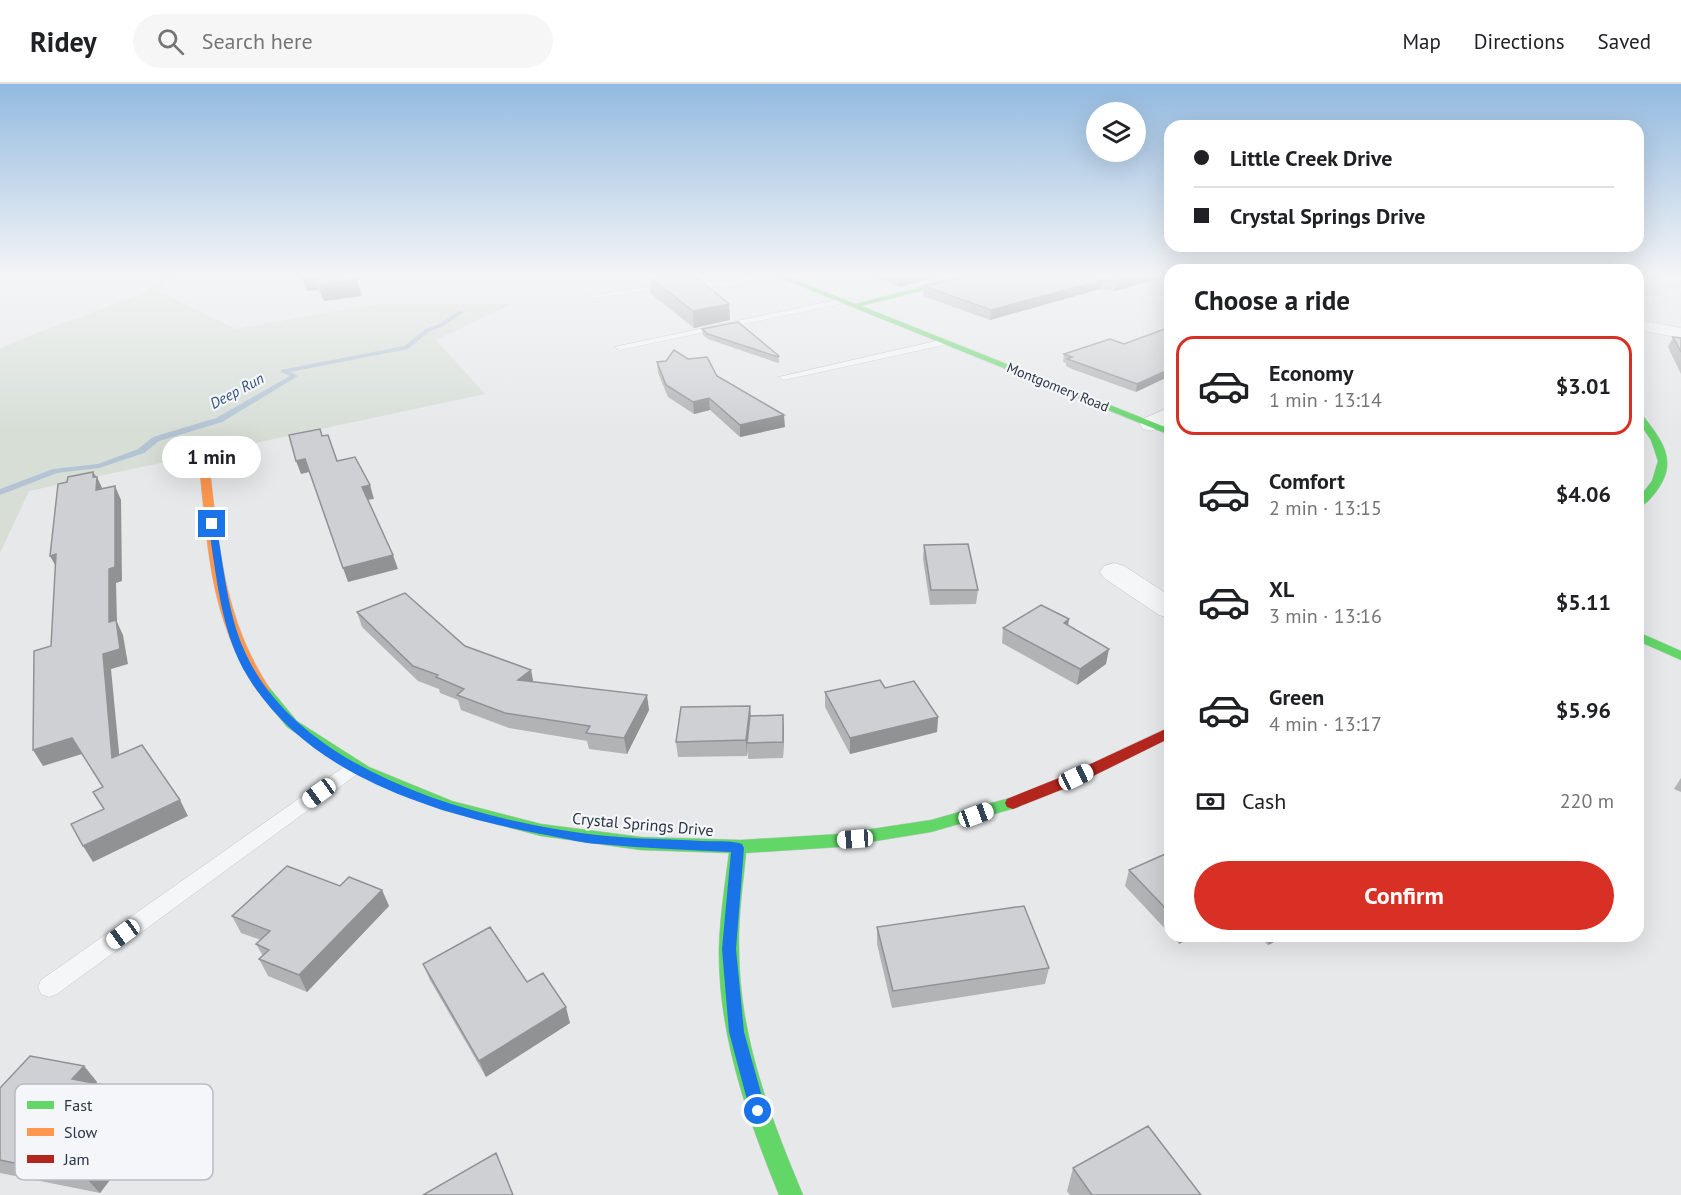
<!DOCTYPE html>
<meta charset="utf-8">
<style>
body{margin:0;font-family:"PT Sans",sans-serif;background:#f6f6f6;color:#202124;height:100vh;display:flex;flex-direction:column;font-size:22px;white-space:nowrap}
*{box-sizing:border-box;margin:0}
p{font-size:20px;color:#757577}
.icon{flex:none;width:33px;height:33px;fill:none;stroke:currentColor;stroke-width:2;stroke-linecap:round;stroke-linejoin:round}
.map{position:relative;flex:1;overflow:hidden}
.panel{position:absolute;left:1164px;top:180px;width:480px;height:678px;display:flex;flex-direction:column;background:#fff;border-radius:18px;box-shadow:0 6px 24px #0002}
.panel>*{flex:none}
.banner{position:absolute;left:1164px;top:36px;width:480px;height:132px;border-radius:18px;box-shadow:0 6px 24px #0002;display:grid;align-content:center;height:132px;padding:0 30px;background:#fff}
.fabs{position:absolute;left:1086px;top:18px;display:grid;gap:12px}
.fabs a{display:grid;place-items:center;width:60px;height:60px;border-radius:50%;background:#fff;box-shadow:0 6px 24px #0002;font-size:30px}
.end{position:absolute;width:27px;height:27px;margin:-14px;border:8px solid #1a73e8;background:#fff;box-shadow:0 0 0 3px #fff}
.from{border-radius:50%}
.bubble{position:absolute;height:42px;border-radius:21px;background:#fff;box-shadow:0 6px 24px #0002;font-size:20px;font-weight:700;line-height:42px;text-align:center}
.car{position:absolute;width:18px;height:36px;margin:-18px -9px;border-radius:8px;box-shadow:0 0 4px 2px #0007;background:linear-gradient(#fff 24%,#345 0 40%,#fff 0 76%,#345 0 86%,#fff 0)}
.banner b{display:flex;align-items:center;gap:21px;height:57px;font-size:22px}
.banner b+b{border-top:2px solid #e0e0e0}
.banner i{width:15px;height:15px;background:#202124}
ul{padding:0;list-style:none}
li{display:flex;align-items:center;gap:18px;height:99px;margin:0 12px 9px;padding:0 18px;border:3px solid transparent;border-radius:18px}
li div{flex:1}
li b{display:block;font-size:22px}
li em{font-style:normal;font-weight:700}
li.selected{border-color:#d93025}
li>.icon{width:54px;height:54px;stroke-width:1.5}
h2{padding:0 30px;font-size:27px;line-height:72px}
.pay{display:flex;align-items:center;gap:15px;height:66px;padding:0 30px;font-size:22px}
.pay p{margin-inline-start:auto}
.primary-button{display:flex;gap:12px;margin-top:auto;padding:12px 30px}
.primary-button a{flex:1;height:69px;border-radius:36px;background:#d93025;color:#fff;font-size:24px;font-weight:700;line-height:69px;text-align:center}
header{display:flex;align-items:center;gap:36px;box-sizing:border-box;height:84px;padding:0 30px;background:#fff;border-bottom:2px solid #e0e0e0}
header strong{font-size:28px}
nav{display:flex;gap:33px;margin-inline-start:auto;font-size:21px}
.search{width:420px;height:54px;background:#f6f6f6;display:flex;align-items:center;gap:15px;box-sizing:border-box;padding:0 21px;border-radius:33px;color:#757577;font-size:22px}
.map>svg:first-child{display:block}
</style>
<header>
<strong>Ridey</strong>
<div class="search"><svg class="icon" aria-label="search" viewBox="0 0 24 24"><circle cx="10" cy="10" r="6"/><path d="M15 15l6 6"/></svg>Search here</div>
<nav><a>Map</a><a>Directions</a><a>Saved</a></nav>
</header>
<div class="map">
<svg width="1681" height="1111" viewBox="0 0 1681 1111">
<rect width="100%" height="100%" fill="#e6e8ea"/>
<path fill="#d6ded6" d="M 170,192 L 178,192 L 166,198 L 160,208 L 236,245 L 377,220 L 511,220 L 436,256 L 485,310 L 29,407 L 0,469 L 0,265 L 29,252 L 145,209 L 156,199 Z"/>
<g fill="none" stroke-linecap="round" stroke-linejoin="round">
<path fill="#b4c4d5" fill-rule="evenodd" d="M 459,227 L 464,228 L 443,242 L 430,247 L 408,265 L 290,288 L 298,292 L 222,338 L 159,357 L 144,369 L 99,384 L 57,389 L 0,411 L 0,405 L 53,385 L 98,380 L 138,365 L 153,353 L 216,334 L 290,292 L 281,288 L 281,286 L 404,262 L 426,245 L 439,240 Z"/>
<g stroke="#c4c6c8" stroke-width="1">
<path id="lane" d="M 756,192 L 771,192 L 733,202 L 690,201 L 593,214 L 589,212 L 690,197 L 733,198 Z
M 841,215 L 845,217 L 844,219 L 619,266 L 615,263 Z
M 945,255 L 949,258 L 948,260 L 784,296 L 779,293 Z
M 354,678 L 360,680 L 363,684 L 360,688 L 57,910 L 49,913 L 41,910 L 38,903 L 41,896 L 348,680 Z"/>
</g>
<g stroke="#c4c6c8" stroke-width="1">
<path id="street" d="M 1659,192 L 1681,192 L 1681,197 L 1638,207 L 1638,197 Z
M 1638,236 L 1681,244 L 1681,254 L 1638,246 Z
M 1170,323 L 1170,339 L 1151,347 L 1143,345 L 1140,340 L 1143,335 Z
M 1114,479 L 1124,482 L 1170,512 L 1170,534 L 1159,531 L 1104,494 L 1100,488 L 1104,482 Z"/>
</g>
<g stroke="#c4c6c8" stroke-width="1">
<path id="fast" d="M 776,192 L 786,192 L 855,220 L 952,195 L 1001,192 L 952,199 L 861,222 L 1170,345 L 1170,351 Z
M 1638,328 L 1641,329 C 1660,354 1679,375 1658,405 C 1653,412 1646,421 1638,424 L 1638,415 L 1652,397 L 1658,377 L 1651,356 L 1638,337 Z
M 1638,548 L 1681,567 L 1681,576 L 1638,557 Z
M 263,600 L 268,602 L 297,637 L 369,683 L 452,717 L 541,740 L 641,753 L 741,756 L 839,750 L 931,736 L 1013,713 L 1019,715 L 1021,719 L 1019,723 L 931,748 L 839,763 L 746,769 C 743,801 738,833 739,865 C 739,952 770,1032 803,1111 L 779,1111 C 747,1032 718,951 719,864 C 720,832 725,800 729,769 L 641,766 L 541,752 L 442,726 L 358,691 L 287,643 L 256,605 Z"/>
</g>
<g stroke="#c4c6c8" stroke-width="1">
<path id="slow" d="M 204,376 L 209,379 C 219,462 223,533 270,605 L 268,608 L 258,608 C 209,534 208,464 199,379 Z"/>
</g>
<g stroke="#c4c6c8" stroke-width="1">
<path id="jam" d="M 1170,643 L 1170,654 L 1081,698 L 1013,725 L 1007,723 L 1005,719 L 1007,715 L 1069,690 Z"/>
</g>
<use href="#lane" fill="#f5f6f7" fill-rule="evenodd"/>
<use href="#street" fill="#f5f6f7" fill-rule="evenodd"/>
<use href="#fast" fill="#63d668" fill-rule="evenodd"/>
<use href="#slow" fill="#ff974d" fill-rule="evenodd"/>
<use href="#jam" fill="#b3261e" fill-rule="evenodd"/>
</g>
<path fill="#b1b3b5" d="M 300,192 L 356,192 L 362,212 L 324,217 L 318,206 L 307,207 Z
M 871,192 L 941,192 L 899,203 Z
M 979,192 L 1167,192 L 1115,207 L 1100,205 L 990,236 L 923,212 L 924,202 Z
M 649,193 L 729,220 L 730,236 L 694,244 L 650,209 Z
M 1170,243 L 1136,308 L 1072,285 L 1066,282 L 1066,279 L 1063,278 L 1064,270 L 1124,260 Z
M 702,245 L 779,272 L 779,278 L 778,279 L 708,255 L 703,251 Z
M 1673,253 L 1681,254 L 1681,290 L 1668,263 Z
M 657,278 L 717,292 L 785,343 L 740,353 L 710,326 L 694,330 L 668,313 L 658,289 Z
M 924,461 L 978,506 L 976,520 L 930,521 L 923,475 Z
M 357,528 L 465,562 L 534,598 L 649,626 L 627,670 L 589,665 L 587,657 L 509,644 L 461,626 L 458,616 L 440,609 L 439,605 L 418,597 L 362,543 Z
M 1068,542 L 1106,580 L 1077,601 L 1002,559 L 1003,544 Z
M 825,608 L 938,633 L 937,648 L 850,670 L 825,623 Z
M 750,622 L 751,632 L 784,647 L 783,674 L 748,675 L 748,667 L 747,672 L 678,673 L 676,658 Z
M 1681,694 L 1681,708 L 1674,705 Z
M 1170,768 L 1170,850 L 1125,802 L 1129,786 Z
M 340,802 L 382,806 L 389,822 L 307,908 L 268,892 L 259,875 L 263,872 L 256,860 L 261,856 L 241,849 L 232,832 Z
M 877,843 L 1049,884 L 1045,900 L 892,924 L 877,860 Z
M 1172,852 L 1194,852 L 1179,860 Z
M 1259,852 L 1286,852 L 1268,861 Z
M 423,880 L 527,898 L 570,939 L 486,993 L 430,896 Z
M 84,982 L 97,998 L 95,999 L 151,1010 L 163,1026 L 100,1109 L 0,1089 L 0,1004 Z
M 1073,1084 L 1201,1111 L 1070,1111 L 1067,1107 Z"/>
<path fill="#909294" d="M 302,192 L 314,192 L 318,206 L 307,207 Z
M 905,192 L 941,192 L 899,203 L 900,193 Z
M 1135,192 L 1167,192 L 1115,207 L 1116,197 Z
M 357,195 L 362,212 L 324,217 L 318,200 Z
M 1102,196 L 1100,205 L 990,236 L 991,226 Z
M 729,220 L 730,236 L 694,244 L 693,227 Z
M 1170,285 L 1170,292 L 1136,308 L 1137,300 Z
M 709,314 L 710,326 L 694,330 L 693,318 Z
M 784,331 L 785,343 L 740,353 L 740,341 Z
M 305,375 L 309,388 L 301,390 L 296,377 Z
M 93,388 L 97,394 L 97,393 L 103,406 L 96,406 L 93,393 Z
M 370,401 L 374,415 L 366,416 L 362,403 Z
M 115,402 L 121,416 L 122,497 L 116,499 L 117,538 L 123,551 L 128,580 L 111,585 L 121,689 L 112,674 L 103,570 L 109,538 L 109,485 Z
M 56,470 L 58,486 L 50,472 Z
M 393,471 L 398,485 L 348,498 L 343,484 Z
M 1069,535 L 1067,550 L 1064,539 Z
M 1109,565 L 1106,580 L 1077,601 L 1080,585 Z
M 531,586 L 534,601 L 518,596 Z
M 647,611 L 649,626 L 627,670 L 624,654 Z
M 750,622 L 751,638 L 747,659 L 747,672 L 746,656 Z
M 783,631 L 784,647 L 783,674 Z
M 938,633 L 937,648 L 850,670 L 850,654 Z
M 72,654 L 82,670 L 43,682 L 33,666 Z
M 180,716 L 188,732 L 93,778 L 83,762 Z
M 382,806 L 389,822 L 307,908 L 299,891 Z
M 1181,852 L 1194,852 L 1179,860 Z
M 1271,852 L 1286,852 L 1268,861 Z
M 566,923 L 570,939 L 486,993 L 479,977 Z
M 84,982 L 97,998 L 85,1011 L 72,995 Z
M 151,1010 L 163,1026 L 100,1109 L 86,1094 Z"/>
<path fill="#ced0d3" stroke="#909294" stroke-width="1.5" d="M 314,192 L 356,192 L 357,195 L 318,200 Z
M 657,192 L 695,192 L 729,220 L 693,227 L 649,193 Z
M 979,192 L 1135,192 L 1116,197 L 1102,196 L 991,226 L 924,202 L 953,195 Z
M 738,238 L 779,272 L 778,273 L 708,250 L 702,245 Z
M 1170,243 L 1170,285 L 1137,300 L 1073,277 L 1067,275 L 1072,273 L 1064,270 L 1110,255 L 1124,260 Z
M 1673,253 L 1681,254 L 1681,268 Z
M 674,266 L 688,275 L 707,273 L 717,292 L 784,331 L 740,341 L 709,314 L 693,318 L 666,301 L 657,278 L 666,277 Z
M 320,345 L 322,352 L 328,351 L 337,377 L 355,373 L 370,401 L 362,403 L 393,471 L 343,484 L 305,375 L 296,377 L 289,351 Z
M 93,388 L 93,393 L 97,393 L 96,406 L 115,402 L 115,483 L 109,485 L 109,538 L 116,536 L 120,565 L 103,570 L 112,674 L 142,661 L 180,716 L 83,762 L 71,740 L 104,725 L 93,708 L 103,703 L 72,654 L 33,666 L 34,567 L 51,562 L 56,470 L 50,472 L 58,400 L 67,398 L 68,393 Z
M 968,460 L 978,506 L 931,506 L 924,461 Z
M 405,509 L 465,562 L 531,586 L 518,596 L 647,611 L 624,654 L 586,649 L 590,642 L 505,629 L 457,611 L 464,605 L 436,593 L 438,591 L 413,582 L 357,528 Z
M 1041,521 L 1069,535 L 1064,539 L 1109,565 L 1080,585 L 1003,544 Z
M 880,596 L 885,604 L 914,597 L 938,633 L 850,654 L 825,608 Z
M 750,622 L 746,656 L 676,658 L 681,623 Z
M 783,631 L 783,658 L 747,659 L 750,632 Z
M 1170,768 L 1170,829 L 1129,786 Z
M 287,782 L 340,802 L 349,793 L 382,806 L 299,891 L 259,875 L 269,866 L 256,860 L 270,847 L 232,832 Z
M 1024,822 L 1049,884 L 893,907 L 877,843 Z
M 490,843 L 527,898 L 543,889 L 566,923 L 479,977 L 423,880 Z
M 30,972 L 84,982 L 72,995 L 151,1010 L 86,1094 L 0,1076 L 0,1004 Z
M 1148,1042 L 1201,1111 L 1092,1111 L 1073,1084 Z
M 496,1069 L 513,1111 L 423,1111 Z"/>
<linearGradient id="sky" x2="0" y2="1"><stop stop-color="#93bae0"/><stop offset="0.55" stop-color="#f4f5f6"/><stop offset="1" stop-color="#f4f5f6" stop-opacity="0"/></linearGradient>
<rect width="1681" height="348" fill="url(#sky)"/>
<path fill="#1a73e8" d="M 212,437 L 216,440 C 224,482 227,529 245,568 C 299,688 477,737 597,751 C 632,755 667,755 701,757 C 714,758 730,756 742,760 L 744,764 L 736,865 L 744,948 L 766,1027 L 763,1032 L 758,1035 L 752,1032 L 750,1027 L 729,948 L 722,865 L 731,768 C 687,766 643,764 599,760 C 580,759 560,753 541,750 C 433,729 309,692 248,593 C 220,548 217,491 208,440 Z"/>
<g text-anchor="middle" stroke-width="4.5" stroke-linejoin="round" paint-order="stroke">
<g font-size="14" fill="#2b3445" stroke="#f4f6f9">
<text transform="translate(1058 303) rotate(22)" y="5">Montgomery Road</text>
</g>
<g font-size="15" font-style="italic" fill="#34527a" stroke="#f4f6f9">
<text transform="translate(237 307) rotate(-28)" y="5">Deep Run</text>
</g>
<g font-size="16" fill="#2b3445" stroke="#f4f6f9">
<text transform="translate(643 740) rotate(5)" y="6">Crystal Springs Drive</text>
</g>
</g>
<rect x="15" y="1000" width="198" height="96" rx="9" fill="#f4f6f9" stroke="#b8bcc3" stroke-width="1.5"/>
<rect x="27" y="1017" width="27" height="8" fill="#63d668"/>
<rect x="27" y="1044" width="27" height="8" fill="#ff974d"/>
<rect x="27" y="1071" width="27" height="8" fill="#b3261e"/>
<g font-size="16" fill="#2b3445">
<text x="64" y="1027">Fast</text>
<text x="64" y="1054">Slow</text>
<text x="64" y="1081">Jam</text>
</g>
</svg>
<div class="fabs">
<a><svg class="icon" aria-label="layers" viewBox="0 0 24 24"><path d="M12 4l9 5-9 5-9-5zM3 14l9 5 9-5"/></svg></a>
</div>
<i class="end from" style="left:758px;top:1027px"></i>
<i class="end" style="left:212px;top:440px"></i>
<div class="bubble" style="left:162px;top:352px;width:99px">1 min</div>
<i class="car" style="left:1076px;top:693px;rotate:65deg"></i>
<i class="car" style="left:319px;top:709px;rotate:234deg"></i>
<i class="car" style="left:976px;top:731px;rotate:70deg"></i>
<i class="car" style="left:855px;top:755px;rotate:266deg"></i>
<i class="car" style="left:123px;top:850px;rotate:234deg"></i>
<div class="banner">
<b><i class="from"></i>Little Creek Drive</b>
<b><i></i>Crystal Springs Drive</b>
</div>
<section class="panel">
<h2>Choose a ride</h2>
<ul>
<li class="selected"><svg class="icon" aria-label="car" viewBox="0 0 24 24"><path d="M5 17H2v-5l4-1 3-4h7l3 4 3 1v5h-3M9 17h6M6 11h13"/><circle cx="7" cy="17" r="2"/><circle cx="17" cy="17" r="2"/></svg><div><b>Economy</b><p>1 min · 13:14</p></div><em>$3.01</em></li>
<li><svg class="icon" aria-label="car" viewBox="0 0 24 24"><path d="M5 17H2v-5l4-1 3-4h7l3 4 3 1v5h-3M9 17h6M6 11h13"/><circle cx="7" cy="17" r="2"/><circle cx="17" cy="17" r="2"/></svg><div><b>Comfort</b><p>2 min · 13:15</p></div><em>$4.06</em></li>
<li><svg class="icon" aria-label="car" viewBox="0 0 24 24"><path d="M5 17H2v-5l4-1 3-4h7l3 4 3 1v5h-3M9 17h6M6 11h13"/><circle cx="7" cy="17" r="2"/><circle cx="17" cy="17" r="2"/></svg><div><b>XL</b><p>3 min · 13:16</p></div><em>$5.11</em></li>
<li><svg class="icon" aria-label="car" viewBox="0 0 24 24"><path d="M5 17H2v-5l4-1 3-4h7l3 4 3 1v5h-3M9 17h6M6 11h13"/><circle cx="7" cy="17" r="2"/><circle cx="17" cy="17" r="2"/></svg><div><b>Green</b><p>4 min · 13:17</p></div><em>$5.96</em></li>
</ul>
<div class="pay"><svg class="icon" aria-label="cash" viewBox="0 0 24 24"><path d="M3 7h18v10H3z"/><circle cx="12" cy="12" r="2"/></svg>Cash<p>220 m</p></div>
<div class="primary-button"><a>Confirm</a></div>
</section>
</div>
